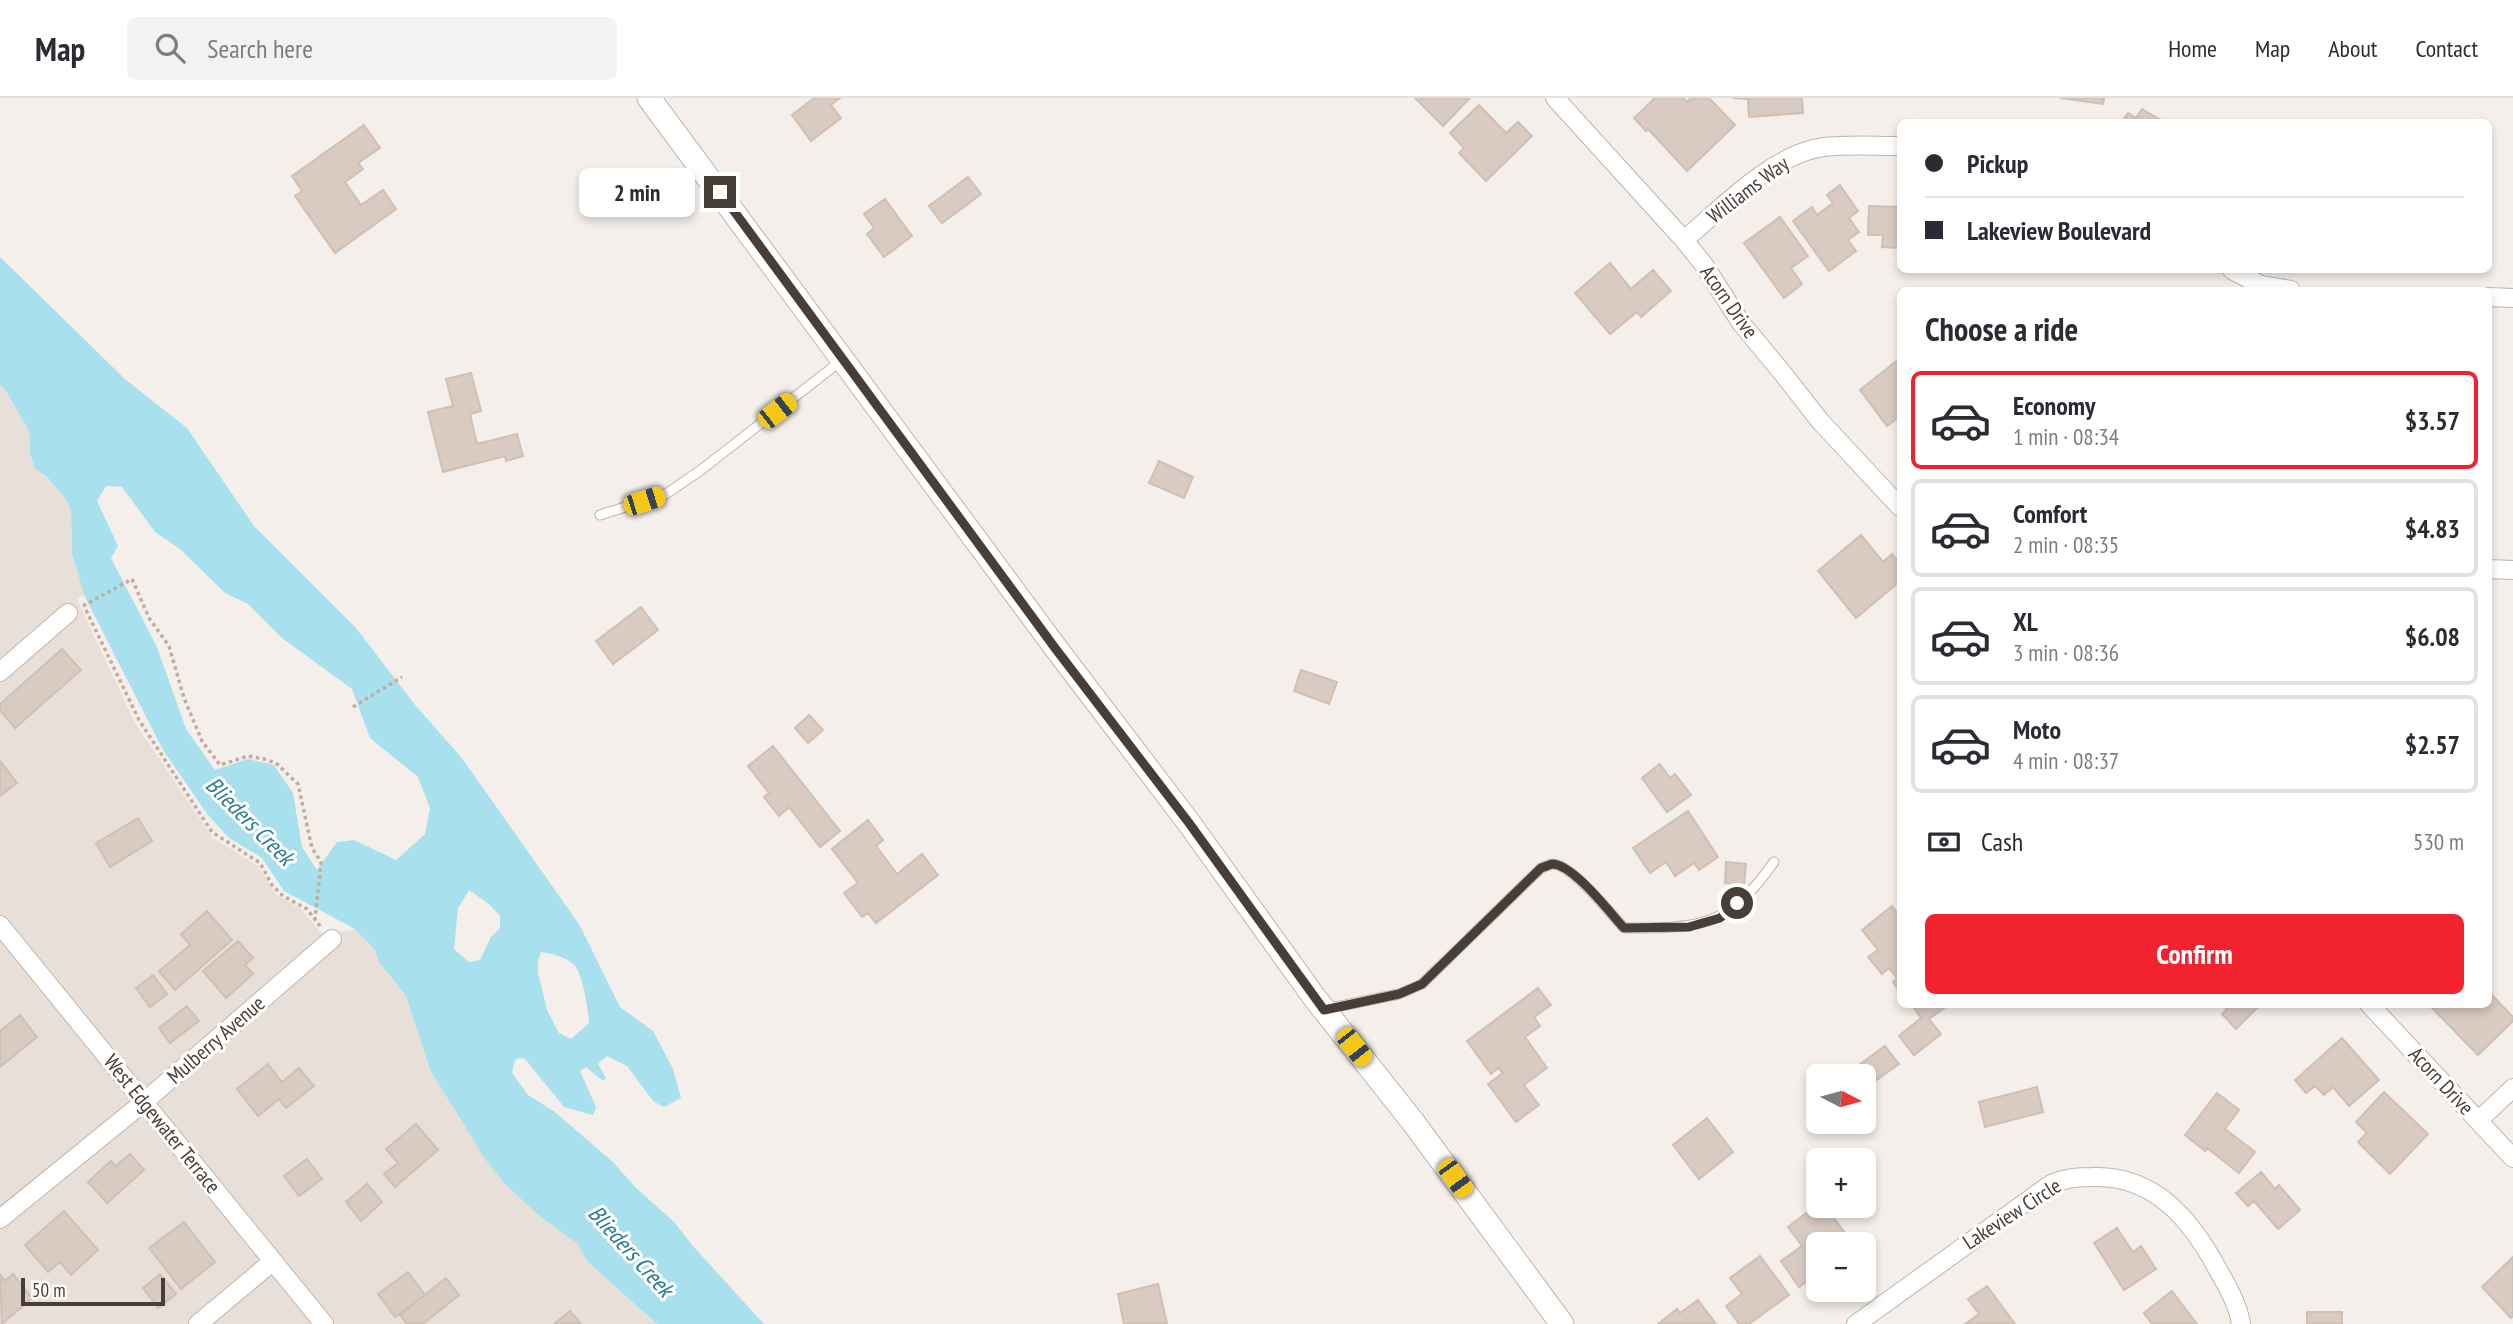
<!DOCTYPE html>
<meta charset="utf-8">
<style>
body{margin:0;font-family:"PT Sans Narrow",sans-serif;background:#f2f2f3;color:#2b2b33;height:100vh;display:flex;flex-direction:column;font-size:26px;white-space:nowrap}
*{box-sizing:border-box;margin:0}
p{font-size:23px;color:#7c7c81}
.icon{flex:none;width:38px;height:38px;fill:none;stroke:currentColor;stroke-width:2;stroke-linecap:round;stroke-linejoin:round}
.map{position:relative;flex:1;overflow:hidden}
.sheet{position:absolute;left:1897px;top:189px;width:595px;height:721px;display:flex;flex-direction:column;background:#fff;border-radius:10px;box-shadow:0 4px 10px #0003}
.sheet>*{flex:none}
.banner{position:absolute;left:1897px;top:21px;width:595px;height:154px;border-radius:10px;box-shadow:0 4px 10px #0003;display:grid;align-content:center;height:154px;padding:0 28px;background:#fff}
.needle{width:46px;rotate:96deg}
.tools{position:absolute;left:1806px;top:966px;display:grid;gap:14px}
.tools a{display:grid;place-items:center;width:70px;height:70px;border-radius:10px;background:#fff;box-shadow:0 4px 10px #0003;font-size:35px}
.scale{position:absolute;left:21px;bottom:18px;width:144px;box-sizing:border-box;padding-left:7px;border:4px solid #483e38;border-top:0;font-size:19px;line-height:24px;white-space:nowrap;color:#483e38;-webkit-text-stroke:5px #fff;paint-order:stroke}
.end{position:absolute;width:32px;height:32px;margin:-16px;border:9px solid #483e38;background:#fff;box-shadow:0 0 0 4px #fff}
.from{border-radius:50%}
.bubble{position:absolute;height:49px;border-radius:10px;background:#fff;box-shadow:0 4px 10px #0003;font-size:23px;font-weight:600;line-height:49px;text-align:center}
.car{position:absolute;width:21px;height:42px;margin:-21px -10px;border-radius:9px;box-shadow:0 0 5px 2px #0007;background:linear-gradient(#f5c518 24%,#345 0 40%,#f5c518 0 76%,#345 0 86%,#f5c518 0)}
.banner b{display:flex;align-items:center;gap:24px;height:66px;font-size:26px}
.banner b+b{border-top:2px solid #e1e1e2}
.banner i{width:18px;height:18px;background:#2b2b33}
ul{padding:0;list-style:none}
li{display:flex;align-items:center;gap:21px;height:98px;margin:0 14px 10px;padding:0 14px;border:4px solid #e1e1e2;border-radius:10px}
li div{flex:1}
li b{display:block;font-size:26px}
li em{font-style:normal;font-weight:600}
li.on{border-color:#f2232e}
li>.icon{width:63px;height:63px;stroke-width:1.5}
h2{padding:0 28px;font-size:32px;line-height:84px}
.pay{display:flex;align-items:center;gap:18px;height:77px;padding:0 28px;font-size:26px}
.pay p{margin-inline-start:auto}
.button{display:flex;gap:14px;margin-top:auto;padding:14px 28px}
.button a{flex:1;height:80px;border-radius:10px;background:#f2232e;color:#fff;font-size:28px;font-weight:600;line-height:80px;text-align:center}
header{display:flex;align-items:center;gap:42px;box-sizing:border-box;height:98px;padding:0 35px;background:#fff;border-bottom:2px solid #e1e1e2}
header strong{font-size:33px}
nav{display:flex;gap:38px;margin-inline-start:auto;font-size:24px}
.search{width:490px;height:63px;background:#f2f2f3;display:flex;align-items:center;gap:18px;box-sizing:border-box;padding:0 24px;border-radius:10px;color:#7c7c81;font-size:26px}
.map>svg:first-child{display:block}
</style>
<header>
<strong>Map</strong>
<div class="search"><svg class="icon" aria-label="search" viewBox="0 0 24 24"><circle cx="10" cy="10" r="6"/><path d="M15 15l6 6"/></svg>Search here</div>
<nav><a>Home</a><a>Map</a><a>About</a><a>Contact</a></nav>
</header>
<div class="map">
<svg width="2513" height="1226" viewBox="0 0 2513 1226">
<rect width="100%" height="100%" fill="#f4efea"/>
<path fill="#e8e0d8" d="M 0,287 L 4,290 L 29,333 L 30,355 L 35,371 L 46,379 L 67,403 L 71,412 L 72,456 L 84,497 L 77,501 L 135,625 L 213,740 L 257,767 L 277,797 L 301,811 L 323,837 L 355,831 L 375,852 L 379,864 L 406,898 L 430,972 L 485,1061 L 543,1121 L 578,1145 L 588,1164 L 657,1226 L 0,1226 Z"/>
<path fill="#a9e0ee" fill-rule="evenodd" d="M 0,159 L 126,282 L 187,330 L 254,428 L 356,530 L 416,608 L 461,659 L 579,826 L 620,909 L 653,933 L 673,971 L 681,1000 L 664,1009 L 653,1003 L 627,968 L 607,958 L 598,966 L 606,980 L 603,983 L 586,969 L 580,973 L 596,1009 L 593,1017 L 564,1009 L 525,961 L 520,960 L 515,962 L 512,975 L 528,997 L 555,1014 L 614,1065 L 635,1089 L 675,1125 L 692,1147 L 764,1226 L 657,1226 L 588,1164 L 577,1145 L 543,1121 L 504,1085 L 485,1061 L 430,972 L 406,898 L 379,864 L 375,852 L 355,831 L 284,793 L 262,760 L 229,740 L 208,717 L 163,652 L 84,497 L 72,456 L 71,412 L 67,403 L 47,379 L 35,371 L 30,355 L 29,333 L 4,290 L 0,287 ZM 106,388 L 122,389 L 155,434 L 180,451 L 225,495 L 248,506 L 282,540 L 352,591 L 370,640 L 418,679 L 430,710 L 425,736 L 396,762 L 354,742 L 337,744 L 317,772 L 302,749 L 293,695 L 274,667 L 248,661 L 215,672 L 186,631 L 157,549 L 111,460 L 118,448 L 97,403 ZM 469,792 L 489,806 L 500,818 L 500,830 L 491,839 L 480,862 L 469,864 L 454,851 L 458,810 ZM 541,854 C 552,856 564,858 573,866 C 583,874 588,912 589,925 L 571,941 L 559,935 L 547,912 L 538,875 L 538,862 Z"/>
<path fill="#d9cbc2" stroke="#d0bfb3" stroke-width="2" d="M 814,0 L 840,0 L 831,7 L 841,20 L 811,43 L 792,17 Z
M 1415,0 L 1470,0 L 1443,28 Z
M 1655,0 L 1683,0 L 1687,4 L 1691,0 L 1709,0 L 1735,27 L 1687,73 L 1648,31 L 1646,33 L 1634,20 Z
M 1733,0 L 1802,0 L 1803,15 L 1749,19 L 1748,1 Z
M 2060,0 L 2104,0 L 2103,6 Z
M 1479,7 L 1506,35 L 1518,24 L 1532,38 L 1486,83 L 1459,55 L 1464,50 L 1450,35 Z
M 2142,11 L 2164,24 L 2122,24 L 2128,15 L 2136,20 Z
M 364,27 L 380,50 L 358,65 L 363,71 L 345,84 L 361,107 L 383,92 L 396,111 L 335,155 L 295,98 L 302,93 L 292,78 Z
M 968,79 L 981,96 L 942,125 L 929,108 Z
M 1840,87 L 1858,113 L 1849,120 L 1859,134 L 1848,142 L 1856,153 L 1829,173 L 1793,123 L 1812,109 L 1817,117 L 1833,105 L 1827,97 Z
M 885,101 L 912,138 L 884,159 L 867,136 L 874,130 L 864,116 Z
M 1869,108 L 1900,109 L 1900,150 L 1882,149 L 1883,137 L 1868,137 Z
M 1780,119 L 1808,158 L 1791,170 L 1802,186 L 1784,200 L 1744,145 Z
M 1610,165 L 1631,191 L 1653,172 L 1671,193 L 1641,219 L 1637,214 L 1610,236 L 1575,195 Z
M 1898,262 L 1900,265 L 1900,318 L 1887,328 L 1860,292 Z
M 471,275 L 481,313 L 470,316 L 477,346 L 517,336 L 523,358 L 506,363 L 505,358 L 443,374 L 428,314 L 453,308 L 446,281 Z
M 1159,363 L 1193,379 L 1184,400 L 1149,385 Z
M 1861,437 L 1883,464 L 1892,456 L 1900,466 L 1900,483 L 1856,520 L 1818,473 Z
M 641,509 L 658,532 L 613,566 L 596,543 Z
M 62,551 L 81,572 L 15,630 L 0,612 L 0,606 Z
M 1301,572 L 1337,584 L 1329,606 L 1294,593 Z
M 809,617 L 823,632 L 808,645 L 795,630 Z
M 773,648 L 840,733 L 820,749 L 789,709 L 779,718 L 764,699 L 769,695 L 748,668 Z
M 0,663 L 17,685 L 0,698 Z
M 1660,666 L 1670,680 L 1675,676 L 1691,697 L 1667,714 L 1642,680 Z
M 1688,713 L 1718,759 L 1699,772 L 1694,765 L 1675,778 L 1666,764 L 1650,775 L 1633,750 Z
M 138,720 L 152,743 L 110,769 L 96,745 Z
M 868,722 L 883,742 L 876,748 L 897,776 L 922,756 L 938,777 L 876,825 L 868,815 L 862,819 L 844,795 L 858,785 L 832,751 Z
M 1726,764 L 1746,766 L 1744,787 L 1725,785 Z
M 1892,808 L 1900,819 L 1900,894 L 1893,884 L 1897,880 L 1889,870 L 1882,876 L 1868,859 L 1878,852 L 1862,832 Z
M 207,813 L 232,842 L 175,892 L 159,873 L 190,847 L 181,836 Z
M 238,843 L 253,860 L 245,867 L 253,876 L 226,900 L 203,873 Z
M 153,877 L 167,896 L 150,909 L 136,890 Z
M 1538,890 L 1551,907 L 1534,919 L 1540,928 L 1525,939 L 1547,970 L 1524,987 L 1539,1007 L 1516,1024 L 1488,986 L 1503,975 L 1498,970 L 1491,976 L 1467,943 Z
M 2488,893 L 2513,919 L 2513,923 L 2478,957 L 2432,910 L 2435,906 L 2488,906 Z
M 1911,906 L 1941,906 L 1944,910 L 1929,921 L 1941,936 L 1914,957 L 1899,938 L 1921,920 Z
M 2222,906 L 2261,906 L 2236,931 L 2222,916 L 2227,911 Z
M 187,908 L 199,923 L 170,945 L 159,930 Z
M 20,917 L 37,939 L 0,969 L 0,933 Z
M 2342,940 L 2379,982 L 2349,1008 L 2333,989 L 2324,997 L 2315,988 L 2306,995 L 2295,982 Z
M 1885,948 L 1899,966 L 1868,988 L 1864,978 L 1855,970 Z
M 268,966 L 282,984 L 299,970 L 314,988 L 286,1010 L 279,1001 L 258,1018 L 237,991 Z
M 2037,989 L 2043,1014 L 1985,1029 L 1979,1004 Z
M 2384,994 L 2428,1036 L 2390,1076 L 2358,1044 L 2367,1035 L 2356,1024 Z
M 2217,995 L 2239,1012 L 2225,1031 L 2255,1054 L 2239,1075 L 2207,1050 L 2205,1053 L 2185,1037 Z
M 1707,1020 L 1733,1054 L 1699,1081 L 1673,1047 Z
M 416,1026 L 438,1052 L 395,1089 L 384,1076 L 398,1065 L 386,1051 Z
M 130,1056 L 144,1072 L 107,1105 L 88,1084 L 111,1063 L 116,1068 Z
M 307,1061 L 322,1081 L 299,1098 L 284,1078 Z
M 2261,1074 L 2275,1091 L 2279,1087 L 2300,1112 L 2278,1131 L 2254,1103 L 2248,1108 L 2236,1095 Z
M 367,1086 L 382,1104 L 361,1123 L 346,1104 Z
M 1818,1106 L 1818,1108 L 1825,1108 L 1853,1146 L 1818,1146 L 1818,1175 L 1799,1189 L 1781,1163 L 1802,1148 L 1788,1129 Z
M 64,1113 L 98,1152 L 71,1177 L 60,1164 L 48,1174 L 25,1147 Z
M 184,1124 L 215,1164 L 181,1191 L 149,1150 Z
M 2117,1130 L 2133,1154 L 2141,1148 L 2156,1171 L 2124,1192 L 2094,1145 Z
M 1760,1158 L 1789,1197 L 1749,1226 L 1739,1226 L 1726,1208 L 1742,1196 L 1730,1180 Z
M 2513,1159 L 2513,1218 L 2511,1220 L 2482,1189 Z
M 408,1174 L 425,1197 L 395,1219 L 378,1196 Z
M 0,1176 L 5,1183 L 13,1176 L 32,1200 L 2,1226 Z
M 160,1176 L 176,1196 L 158,1210 L 143,1190 Z
M 446,1180 L 459,1197 L 423,1226 L 407,1226 L 400,1217 Z
M 1158,1186 L 1167,1226 L 1124,1226 L 1118,1196 Z
M 1987,1188 L 2015,1226 L 1965,1226 L 1979,1216 L 1968,1201 Z
M 2172,1193 L 2197,1226 L 2152,1226 L 2144,1215 Z
M 1698,1202 L 1716,1226 L 1658,1226 L 1677,1211 L 1680,1215 Z
M 570,1213 L 581,1226 L 554,1226 Z
M 2307,1214 L 2342,1214 L 2342,1226 L 2307,1226 Z"/>
<g fill="none" stroke-linecap="round" stroke-linejoin="round">
<g stroke="#c0b5ac" stroke-width="11">
<path id="service" d="M 600,417 L 666,396 L 701,372 L 842,262
M 1326,911 L 1399,896 L 1422,886 L 1541,770 C 1544,769 1549,767 1552,766 C 1572,766 1610,815 1624,830 C 1702,830 1727,830 1774,764"/>
</g>
<g stroke="#c0b5ac" stroke-width="20">
<path id="minor" d="M 1555,0 L 1684,142 L 1704,167 L 1741,225 L 1784,277 L 1820,323 L 1900,409
M 1684,142 C 1722,110 1774,55 1824,49 C 1848,46 1876,48 1900,48
M 2232,172 L 2261,187 L 2291,192
M 2488,199 L 2513,200
M 2488,471 L 2513,472
M 0,574 L 68,515
M 0,827 L 324,1226
M 2369,906 L 2513,1060
M 2478,1023 L 2513,990
M 0,1121 L 144,1004 L 332,841
M 198,1226 L 272,1164
M 1856,1226 L 2051,1086 C 2066,1080 2077,1079 2093,1079 C 2154,1077 2191,1121 2218,1172 C 2228,1189 2238,1207 2241,1226"/>
</g>
<g stroke="#c0b5ac" stroke-width="25">
<path id="tertiary" d="M 649,0 L 1055,549 L 1189,725 L 1314,899 L 1413,1024 L 1562,1226"/>
</g>
<path stroke="#c1ad9e" stroke-width="3.5" stroke-dasharray="3.5 3.5" stroke-linecap="butt" d="M 83,508 L 132,481 L 149,520 L 169,548 L 184,600 L 202,643 L 220,667 L 248,658 L 264,661 L 276,665 L 298,686 L 312,750 L 321,764 L 315,821
M 86,512 L 139,622 L 212,734 L 260,765 L 272,787 L 283,798 L 307,811 L 320,828
M 353,609 L 402,579"/>
<use href="#service" stroke="#fff" stroke-width="9"/>
<use href="#minor" stroke="#fff" stroke-width="18"/>
<use href="#tertiary" stroke="#fff" stroke-width="23"/>
</g>
<g fill="none" stroke-linecap="round" stroke-linejoin="round">
<path stroke="#483e38" stroke-width="9" d="M 720,94 L 1055,550 L 1189,725 L 1324,912 L 1399,896 L 1422,886 L 1541,770 C 1544,769 1549,767 1552,766 C 1573,766 1610,815 1624,830 L 1689,829 L 1720,820 L 1737,805"/>
</g>
<g text-anchor="middle" stroke-width="6" stroke-linejoin="round" paint-order="stroke">
<g font-size="21" fill="#483e38" stroke="#fff">
<text transform="translate(1748 92) rotate(-37)" y="7">Williams Way</text>
<text transform="translate(1729 204) rotate(55)" y="7">Acorn Drive</text>
<text transform="translate(216 942) rotate(-41)" y="7">Mulberry Avenue</text>
<text transform="translate(2441 983) rotate(47)" y="7">Acorn Drive</text>
<text transform="translate(162 1026) rotate(51)" y="7">West Edgewater Terrace</text>
<text transform="translate(2012 1116) rotate(-33)" y="7">Lakeview Circle</text>
</g>
<g font-size="23" font-style="italic" fill="#2d7b91" stroke="#fff">
<text transform="translate(250 723) rotate(45)" y="8">Blieders Creek</text>
<text transform="translate(631 1153) rotate(48)" y="8">Blieders Creek</text>
</g>
</g>
</svg>
<div class="tools">
<a><svg class="needle" viewBox="-14 -14 28 28"><path d="M0-13l5 13h-10z" fill="#e53935"/><path d="M0 13l5-13h-10z" fill="#7c7c81"/></svg></a>
<a>+</a>
<a>−</a>
</div>
<div class="scale">50 m</div>
<i class="end from" style="left:1737px;top:805px"></i>
<i class="end" style="left:720px;top:94px"></i>
<div class="bubble" style="left:579px;top:70px;width:116px">2 min</div>
<i class="car" style="left:777px;top:313px;rotate:52deg"></i>
<i class="car" style="left:644px;top:403px;rotate:72deg"></i>
<i class="car" style="left:1354px;top:949px;rotate:142deg"></i>
<i class="car" style="left:1455px;top:1080px;rotate:144deg"></i>
<div class="banner">
<b><i class="from"></i>Pickup</b>
<b><i></i>Lakeview Boulevard</b>
</div>
<section class="sheet">
<h2>Choose a ride</h2>
<ul>
<li class="on"><svg class="icon" aria-label="car" viewBox="0 0 24 24"><path d="M5 17H2v-5l4-1 3-4h7l3 4 3 1v5h-3M9 17h6M6 11h13"/><circle cx="7" cy="17" r="2"/><circle cx="17" cy="17" r="2"/></svg><div><b>Economy</b><p>1 min · 08:34</p></div><em>$3.57</em></li>
<li><svg class="icon" aria-label="car" viewBox="0 0 24 24"><path d="M5 17H2v-5l4-1 3-4h7l3 4 3 1v5h-3M9 17h6M6 11h13"/><circle cx="7" cy="17" r="2"/><circle cx="17" cy="17" r="2"/></svg><div><b>Comfort</b><p>2 min · 08:35</p></div><em>$4.83</em></li>
<li><svg class="icon" aria-label="car" viewBox="0 0 24 24"><path d="M5 17H2v-5l4-1 3-4h7l3 4 3 1v5h-3M9 17h6M6 11h13"/><circle cx="7" cy="17" r="2"/><circle cx="17" cy="17" r="2"/></svg><div><b>XL</b><p>3 min · 08:36</p></div><em>$6.08</em></li>
<li><svg class="icon" aria-label="car" viewBox="0 0 24 24"><path d="M5 17H2v-5l4-1 3-4h7l3 4 3 1v5h-3M9 17h6M6 11h13"/><circle cx="7" cy="17" r="2"/><circle cx="17" cy="17" r="2"/></svg><div><b>Moto</b><p>4 min · 08:37</p></div><em>$2.57</em></li>
</ul>
<div class="pay"><svg class="icon" aria-label="cash" viewBox="0 0 24 24"><path d="M3 7h18v10H3z"/><circle cx="12" cy="12" r="2"/></svg>Cash<p>530 m</p></div>
<div class="button"><a>Confirm</a></div>
</section>
</div>
